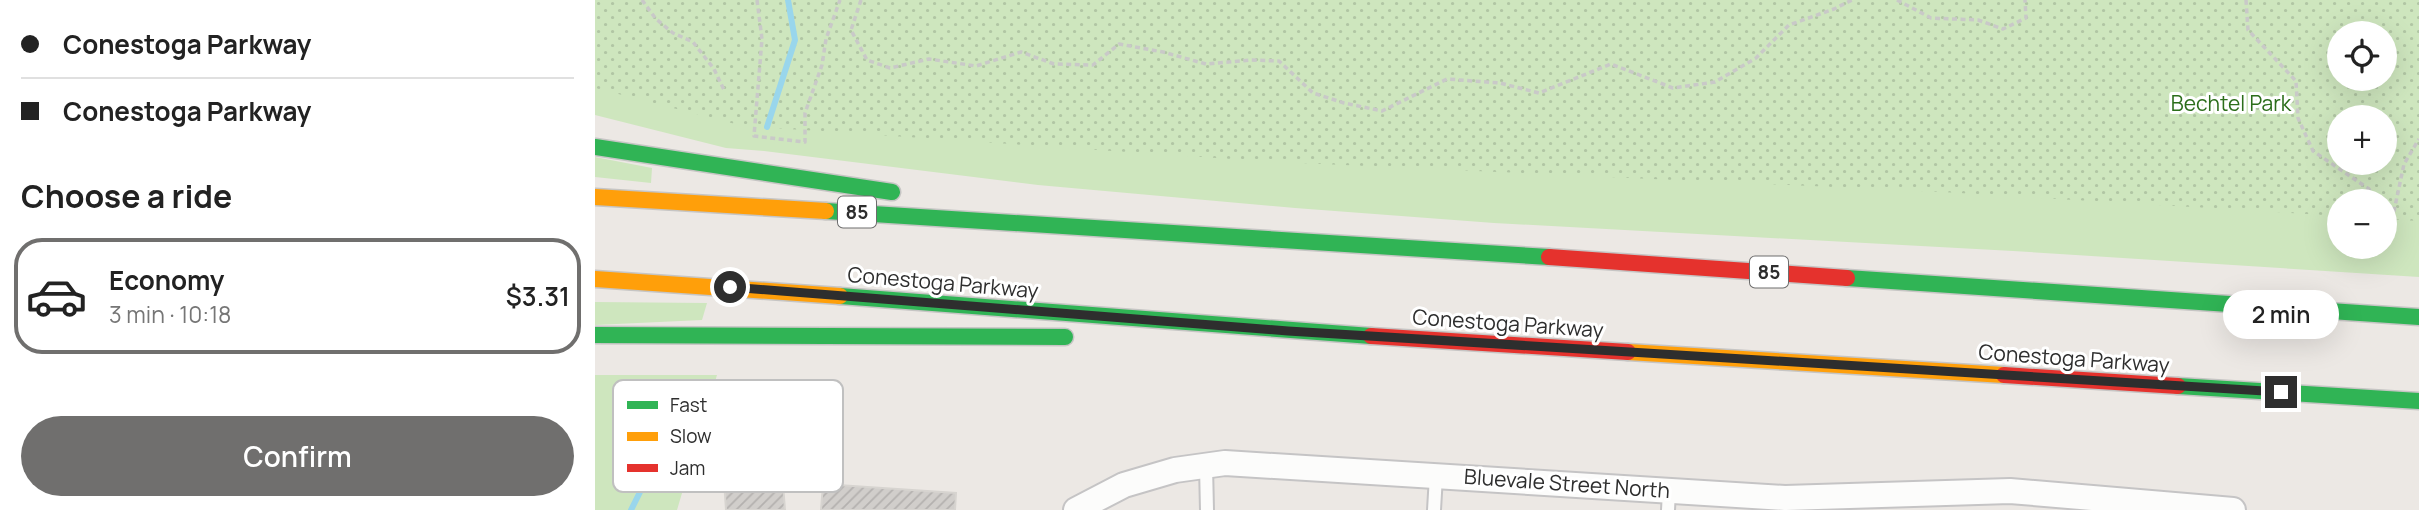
<!DOCTYPE html>
<meta charset="utf-8">
<style>
body{margin:0;font-family:Manrope,sans-serif;background:#f6f6f6;color:#222;height:100vh;display:flex;flex-direction:column;font-size:26px;white-space:nowrap}
*{box-sizing:border-box;margin:0}
p{font-size:23px;color:#767676}
.icon{flex:none;width:38px;height:38px;fill:none;stroke:currentColor;stroke-width:2;stroke-linecap:round;stroke-linejoin:round}
.map{position:relative;flex:1;overflow:hidden}
.sheet{display:flex;flex-direction:column;background:#fff;width:595px}
.sheet>*{flex:none}
.top-card{display:grid;align-content:center;height:154px;padding:0 21px;background:#fff}
.fabs{position:absolute;left:1732px;top:21px;display:grid;gap:14px}
.fabs a{display:grid;place-items:center;width:70px;height:70px;border-radius:50%;background:#fff;box-shadow:0 7px 28px #0002;font-size:35px}
.end{position:absolute;width:32px;height:32px;margin:-16px;border:9px solid #2e2e2e;background:#fff;box-shadow:0 0 0 4px #fff}
.from{border-radius:50%}
.bubble{position:absolute;height:49px;border-radius:24px;background:#fff;box-shadow:0 7px 28px #0002;font-size:23px;font-weight:600;line-height:49px;text-align:center}
.top-card b{display:flex;align-items:center;gap:24px;height:66px;font-size:26px}
.top-card b+b{border-top:2px solid #e0e0e0}
.top-card i{width:18px;height:18px;background:#222}
ul{padding:0;list-style:none}
li{display:flex;align-items:center;gap:21px;height:116px;margin:0 14px 10px;padding:0 7px;border:4px solid transparent;border-radius:28px}
li div{flex:1}
li b{display:block;font-size:26px}
li em{font-style:normal;font-weight:600}
li.on{border-color:#706f6e}
li>.icon{width:63px;height:63px;stroke-width:1.5}
h2{padding:0 21px;font-size:32px;line-height:84px}
.primary-button{display:flex;gap:14px;margin-top:auto;padding:14px 21px}
.primary-button a{flex:1;height:80px;border-radius:42px;background:#706f6e;color:#fff;font-size:28px;font-weight:600;line-height:80px;text-align:center}
main{display:flex;flex:1;min-height:0}
.map>svg:first-child{display:block}
</style>
<main>
<section class="sheet">
<div class="top-card">
<b><i class="from"></i>Conestoga Parkway</b>
<b><i></i>Conestoga Parkway</b>
</div>
<h2>Choose a ride</h2>
<ul>
<li class="on"><svg class="icon" aria-label="car" viewBox="0 0 24 24"><path d="M5 17H2v-5l4-1 3-4h7l3 4 3 1v5h-3M9 17h6M6 11h13"/><circle cx="7" cy="17" r="2"/><circle cx="17" cy="17" r="2"/></svg><div><b>Economy</b><p>3 min · 10:18</p></div><em>$3.31</em></li>
</ul>
<div class="primary-button"><a>Confirm</a></div>
</section>
<div class="map">
<svg width="1824" height="510" viewBox="0 0 1824 510">
<defs>
<pattern id="park-dots" width="8" height="8" patternUnits="userSpaceOnUse" patternTransform="scale(1.75)"><rect width="8" height="8" fill="#cee6be"/><path d="M2 2h.1M6 6h.1" fill="none" stroke="#b1c6a4" stroke-width="1.8" stroke-linecap="round"/></pattern>
<pattern id="building-hatch" width="6" height="6" patternUnits="userSpaceOnUse" patternTransform="scale(1.75)"><rect width="6" height="6" fill="#d1cecb"/><path d="M-1 1l2-2M0 6l6-6M5 7l2-2" fill="none" stroke="#b4b1af"/></pattern>
</defs>
<rect width="100%" height="100%" fill="#ece8e4"/>
<path fill="#cee6be" fill-rule="evenodd" d="M 0,0 L 1824,0 L 1824,277 L 1418,251 L 899,223 L 700,208 L 443,185 L 169,151 L 131,148 L 0,115 ZM 1745,33 L 1790,33 L 1790,79 L 1745,79 ZM 1745,117 L 1790,117 L 1790,163 L 1745,163 ZM 1745,201 L 1790,201 L 1790,247 L 1745,247 Z
M 0,157 L 57,168 L 56,183 L 0,177 Z
M 0,302 L 112,303 L 107,320 L 0,325 Z
M 0,375 L 122,375 L 82,510 L 0,510 Z"/>
<path fill="url(#park-dots)" fill-rule="evenodd" d="M 0,0 L 1824,0 L 1824,221 L 1790,219 L 1790,201 L 1745,201 L 1745,216 L 1347,192 L 682,162 L 148,126 L 0,88 ZM 1745,33 L 1790,33 L 1790,79 L 1745,79 ZM 1745,117 L 1790,117 L 1790,163 L 1745,163 Z"/>
<g fill="none" stroke-linecap="round" stroke-linejoin="round">
<path stroke="#99d6ec" stroke-width="6" d="M 172,127 L 200,40 L 193,0
M 36,510 L 97,388"/>
</g>
<path fill="url(#building-hatch)" stroke="#d7d4d0" stroke-width="2" d="M 205,442 L 207,483 L 188,484 L 190,510 L 131,510 L 129,480 L 185,476 L 183,444 Z
M 228,484 L 361,493 L 360,510 L 226,510 Z"/>
<g fill="none" stroke-linecap="round" stroke-linejoin="round">
<g stroke="#c5c4c5" stroke-width="16">
<path id="lane" d="M 611,466 L 612,510
M 839,510 L 841,476
M 1073,510 L 1074,491"/>
</g>
<g stroke="#c5c4c5" stroke-width="28">
<path id="street" d="M 481,510 L 529,485 L 580,470 L 630,463 L 1190,498 L 1415,491 L 1638,510"/>
</g>
<g stroke="#c6c5c4" stroke-width="19">
<path id="fast" d="M 0,147 L 297,192
M 231,211 L 954,257
M 1252,278 L 1824,317
M 245,296 L 776,336
M 0,335 L 470,337
M 1583,386 L 1824,401"/>
</g>
<g stroke="#c6c5c4" stroke-width="19">
<path id="slow" d="M 0,197 L 231,211
M 0,279 L 245,296
M 1033,352 L 1409,375"/>
</g>
<g stroke="#c6c5c4" stroke-width="19">
<path id="jam" d="M 954,257 L 1252,278
M 776,336 L 1033,352
M 1409,375 L 1583,386"/>
</g>
<path stroke="#c9c9c8" stroke-width="3.5" stroke-dasharray="5 3.5" stroke-linecap="butt" d="M 47,0 L 61,19 L 78,33 L 98,42 L 119,69 L 130,92
M 162,0 L 167,39 L 159,136 L 210,142 L 210,113 L 227,65 L 231,39 L 245,0
M 266,0 L 256,30 L 272,60 L 295,68 L 334,59 L 381,66 L 426,52 L 459,64 L 498,65 L 524,44 L 568,52 L 611,64 L 656,60 L 684,61 L 718,93 L 749,103 L 787,111 L 852,79 L 905,83 L 944,93 L 1016,64 L 1078,88 L 1120,82 L 1161,58 L 1194,25 L 1239,9 L 1257,0
M 1302,0 L 1336,18 L 1383,20 L 1408,29 L 1431,18 L 1430,0
M 1651,0 L 1653,30 L 1701,81 L 1703,118 L 1718,151 L 1774,189 L 1780,201
M 1790,209 L 1799,211 L 1809,164 L 1824,139"/>
<use href="#lane" stroke="#fcfcfb" stroke-width="12"/>
<use href="#street" stroke="#fcfcfb" stroke-width="24"/>
<use href="#fast" stroke="#30b455" stroke-width="16"/>
<use href="#slow" stroke="#ff9f0a" stroke-width="16"/>
<use href="#jam" stroke="#e5322d" stroke-width="16"/>
</g>
<g fill="none" stroke-linecap="round" stroke-linejoin="round">
<path stroke="#2e2e2e" stroke-width="9" d="M 135,287 L 693,331 L 1686,392"/>
</g>
<g text-anchor="middle" stroke-width="6" stroke-linejoin="round" paint-order="stroke">
<g fill="#fff" stroke="#6d6d6d" stroke-width="2">
<rect x="243" y="196.5" width="38" height="31" rx="5"/>
<rect x="1155" y="256.5" width="38" height="31" rx="5"/>
</g>
<g font-size="19" font-weight="bold" fill="#2e2e2e">
<text x="262" y="219">85</text>
<text x="1174" y="279">85</text>
</g>
<g font-size="21" fill="#2c6e1b" stroke="#fff">
<text x="1636" y="111">Bechtel Park</text>
</g>
<g font-size="21" fill="#2e2e2e" stroke="#fff">
<text transform="translate(348 283) rotate(5)" y="7">Conestoga Parkway</text>
<text transform="translate(913 324) rotate(4)" y="7">Conestoga Parkway</text>
<text transform="translate(1479 359) rotate(4)" y="7">Conestoga Parkway</text>
<text transform="translate(972 484) rotate(4)" y="7">Bluevale Street North</text>
</g>
</g>
<rect x="18" y="380" width="230" height="112" rx="10" fill="#fff" stroke="#c0c0c0" stroke-width="2"/>
<rect x="32" y="401" width="31" height="8" fill="#30b455"/>
<rect x="32" y="432" width="31" height="9" fill="#ff9f0a"/>
<rect x="32" y="464" width="31" height="8" fill="#e5322d"/>
<g font-size="19" fill="#2e2e2e">
<text x="75" y="412">Fast</text>
<text x="75" y="443">Slow</text>
<text x="75" y="475">Jam</text>
</g>
</svg>
<div class="fabs">
<a><svg class="icon" aria-label="locate" viewBox="0 0 24 24"><circle cx="12" cy="12" r="6"/><path d="M12 2v4M12 18v4M2 12h4M18 12h4"/></svg></a>
<a>+</a>
<a>−</a>
</div>
<i class="end from" style="left:135px;top:287px"></i>
<i class="end" style="left:1686px;top:392px"></i>
<div class="bubble" style="left:1628px;top:290px;width:116px">2 min</div>
</div>
</main>
